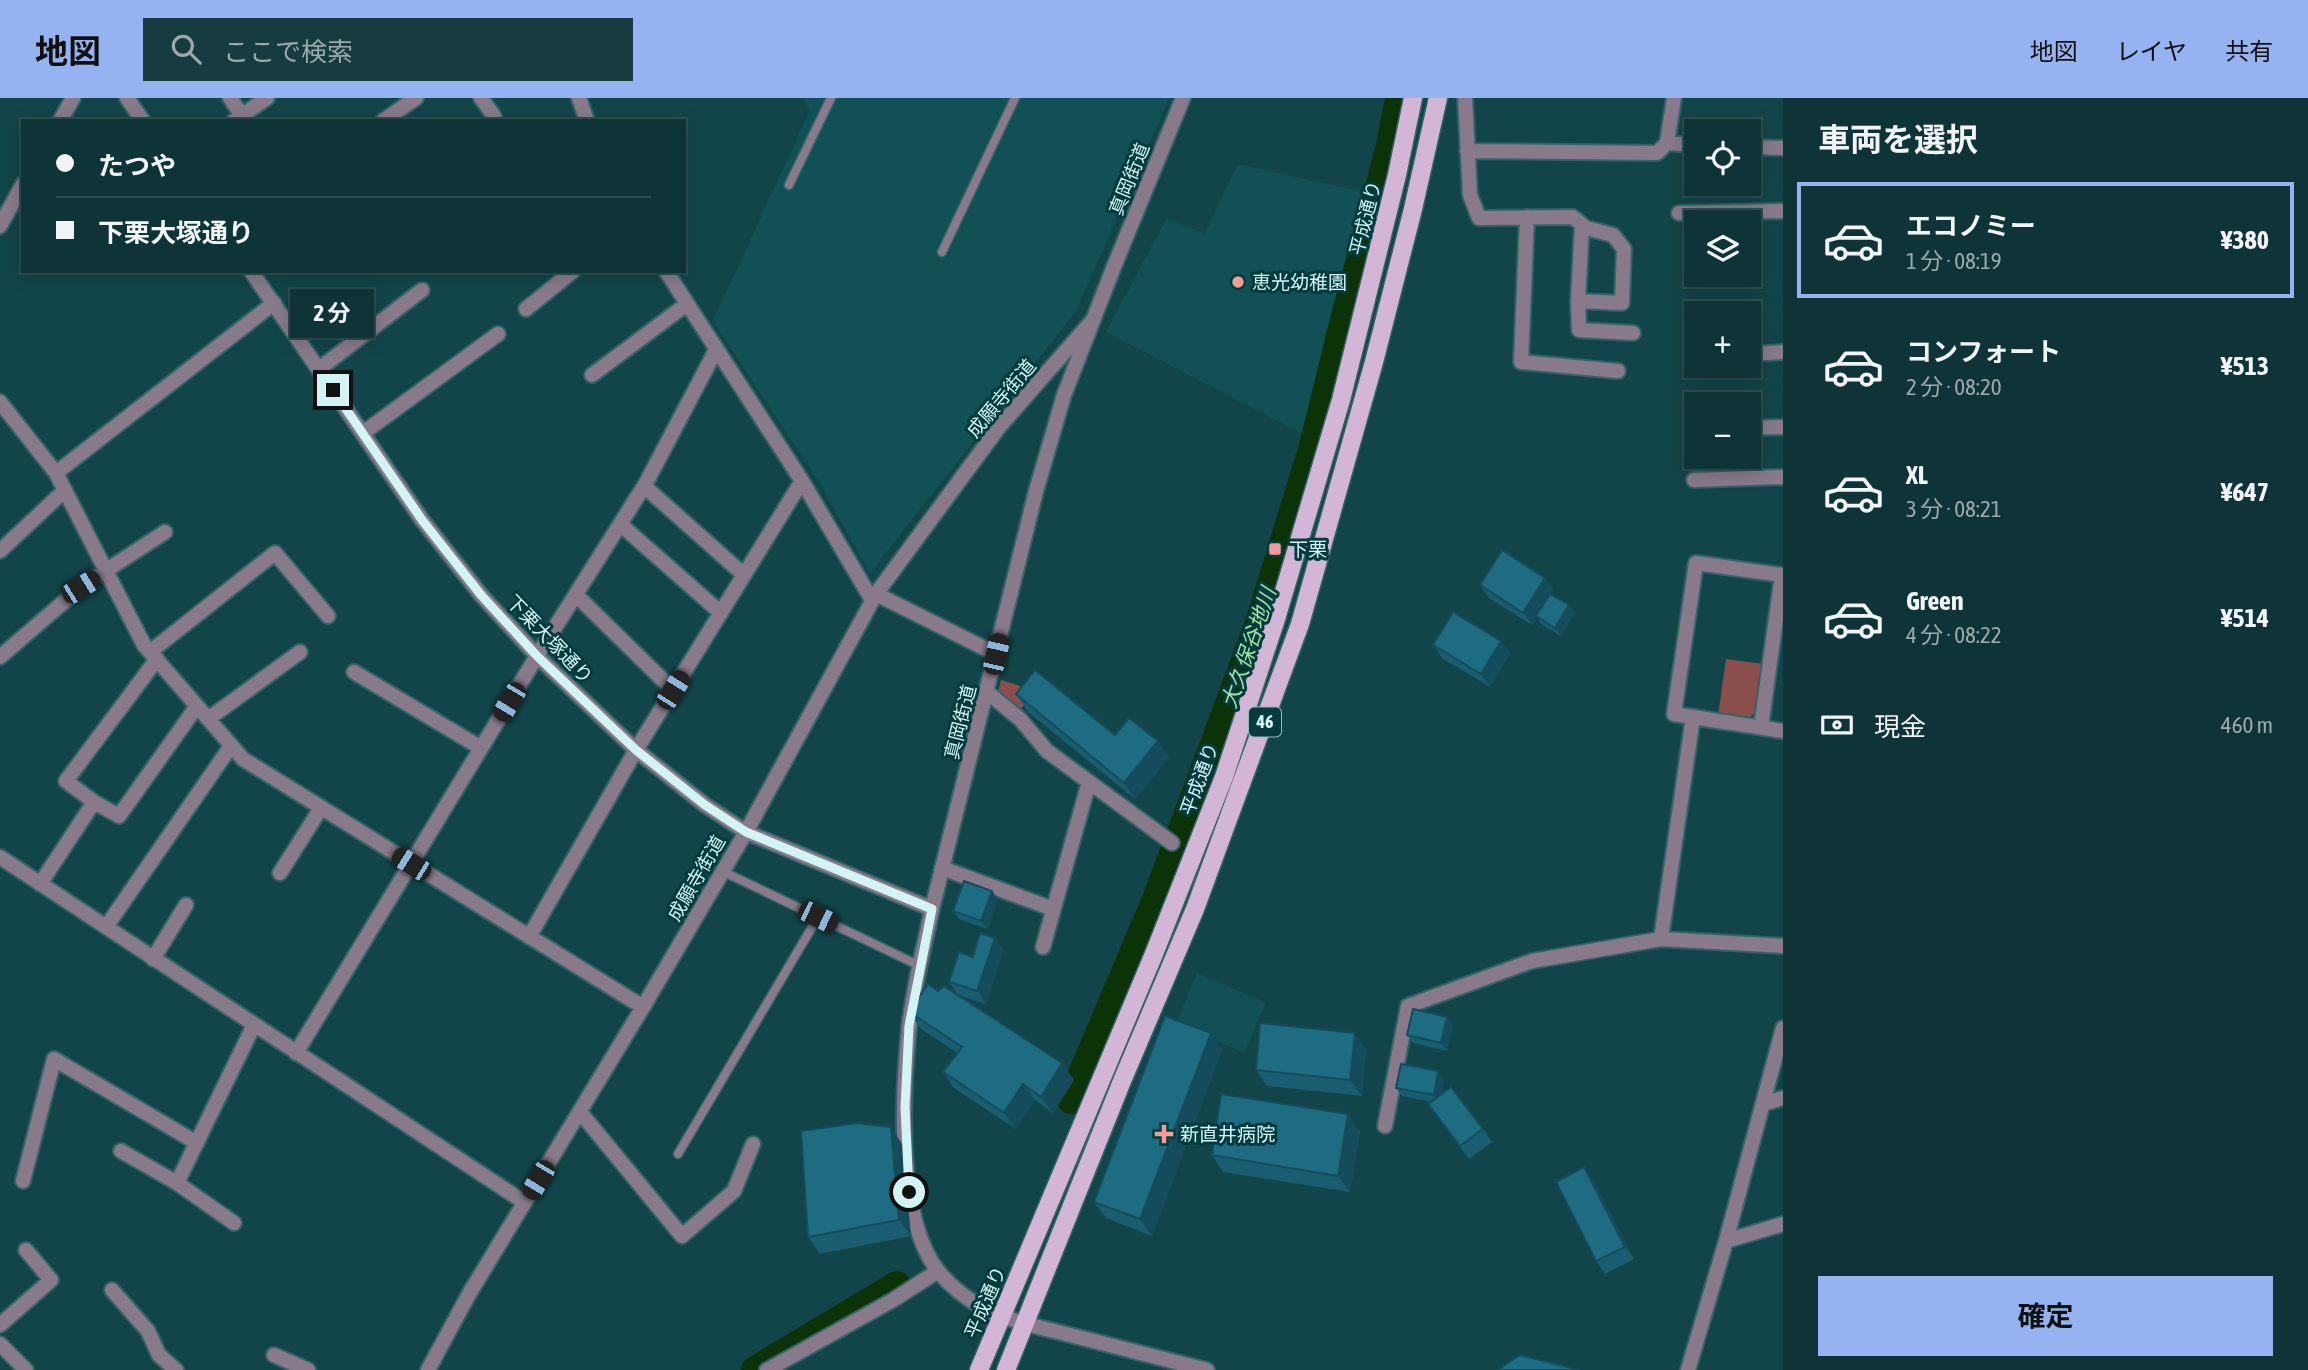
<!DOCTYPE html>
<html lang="ja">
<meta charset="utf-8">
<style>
body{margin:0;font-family:"Asap Condensed","Noto Sans JP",sans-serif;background:#173c3f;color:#f1f3f6;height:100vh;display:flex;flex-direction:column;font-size:26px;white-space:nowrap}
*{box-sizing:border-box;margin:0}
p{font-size:23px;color:#9baaad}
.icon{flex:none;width:38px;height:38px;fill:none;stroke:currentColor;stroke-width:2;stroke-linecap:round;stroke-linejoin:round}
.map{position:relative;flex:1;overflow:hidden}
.drawer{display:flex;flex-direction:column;background:#0e3437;width:525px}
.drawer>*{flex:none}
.hud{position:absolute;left:21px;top:21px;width:665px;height:154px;border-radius:0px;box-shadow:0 4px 18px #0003,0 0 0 2px #2e4f52;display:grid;align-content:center;height:154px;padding:0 35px;background:#0e3437}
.fabs{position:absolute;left:1684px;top:21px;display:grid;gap:14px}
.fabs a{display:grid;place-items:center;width:77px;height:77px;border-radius:0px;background:#0e3437;box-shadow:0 4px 18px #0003,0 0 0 2px #2e4f52;font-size:35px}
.end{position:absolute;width:32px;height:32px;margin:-16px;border:9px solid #d3f3f5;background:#111;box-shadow:0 0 0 4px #111}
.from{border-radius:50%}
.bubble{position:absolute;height:49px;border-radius:0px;background:#0e3437;box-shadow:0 4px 18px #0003,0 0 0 2px #2e4f52;font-size:23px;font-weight:700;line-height:49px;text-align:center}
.car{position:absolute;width:21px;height:42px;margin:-21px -10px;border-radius:9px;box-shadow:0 0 5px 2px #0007;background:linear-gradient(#222 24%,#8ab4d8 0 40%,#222 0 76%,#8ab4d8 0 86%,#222 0)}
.hud b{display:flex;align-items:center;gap:24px;height:66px;font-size:26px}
.hud b+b{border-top:2px solid #2e4f52}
.hud i{width:18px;height:18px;background:#f1f3f6}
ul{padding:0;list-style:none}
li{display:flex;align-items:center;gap:21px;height:116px;margin:0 14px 10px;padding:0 21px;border:4px solid transparent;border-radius:0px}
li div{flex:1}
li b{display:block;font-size:26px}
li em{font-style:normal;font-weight:700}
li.current{border-color:#95b2f1}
li>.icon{width:63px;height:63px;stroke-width:1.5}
h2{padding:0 35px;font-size:32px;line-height:84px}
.pay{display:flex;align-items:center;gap:18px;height:77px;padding:0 35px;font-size:26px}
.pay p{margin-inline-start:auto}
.action{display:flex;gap:14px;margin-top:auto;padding:14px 35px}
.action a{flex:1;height:80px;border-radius:0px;background:#95b2f1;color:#111;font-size:28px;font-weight:700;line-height:80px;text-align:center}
header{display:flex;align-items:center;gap:42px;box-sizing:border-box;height:98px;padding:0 35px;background:#95b2f1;color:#111}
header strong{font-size:33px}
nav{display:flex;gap:38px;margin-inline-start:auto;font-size:24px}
.search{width:490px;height:63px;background:#173c3f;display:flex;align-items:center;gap:18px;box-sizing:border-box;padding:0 24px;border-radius:0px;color:#9baaad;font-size:26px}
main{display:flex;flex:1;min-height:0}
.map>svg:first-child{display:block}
</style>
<header>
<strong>地図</strong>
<div class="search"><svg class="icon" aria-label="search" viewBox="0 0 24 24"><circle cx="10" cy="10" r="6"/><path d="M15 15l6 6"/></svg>ここで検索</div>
<nav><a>地図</a><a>レイヤ</a><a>共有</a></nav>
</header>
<main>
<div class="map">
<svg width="1783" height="1272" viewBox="0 0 1783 1272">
<rect width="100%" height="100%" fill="#124549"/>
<path fill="#115054" d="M 803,0 L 1169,0 L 1076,213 L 870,475 L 818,382 L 713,223 L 810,12 Z
M 1238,66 L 1368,95 L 1305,337 L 1106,234 L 1166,121 L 1205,135 Z
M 1197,875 L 1266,905 L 1244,955 L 1176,925 Z"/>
<path fill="#8a4f4d" d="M 1726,561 L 1763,566 L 1757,614 L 1746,621 L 1718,618 Z
M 1001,582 L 1018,587 L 1033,598 L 1017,615 L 997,598 Z"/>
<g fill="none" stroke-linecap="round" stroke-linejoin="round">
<path stroke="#0c3208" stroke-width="28" d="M 1071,1002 L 1157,799 L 1259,525 L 1313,348 L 1344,222 L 1390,48 L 1399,0
M 755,1272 L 897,1187"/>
<g stroke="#356468" stroke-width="11">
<path id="service" d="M 789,87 L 831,0
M 942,154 L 1015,0
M 722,773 L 920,868
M 678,1056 L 818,819"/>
</g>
<g stroke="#356468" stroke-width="18">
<path id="minor" d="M 230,0 L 246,23
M 481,0 L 494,18 L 494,23
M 579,0 L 587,23
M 1465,0 L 1470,97 L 1479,120 L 1573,119 L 1586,130 L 1613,137 L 1624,151 L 1622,205 L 1578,203 L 1582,127
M 1674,0 L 1667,45 L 1696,47
M 60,23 L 73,0
M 234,23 L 267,0
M 383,23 L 416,0
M 1748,49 L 1783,50
M 1467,53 L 1657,55 L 1667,45
M 1679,115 L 1783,113
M 1527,119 L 1521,264 L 1618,273
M 0,128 L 23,86
M 666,173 L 802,383 L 872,502
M 1578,203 L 1579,232 L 1633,235
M 526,211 L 573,173
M 1748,256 L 1783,254
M 1693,260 L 1696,259
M 319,271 L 422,192
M 592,277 L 687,206
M 0,304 L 56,375 L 144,547 L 243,661 L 643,909
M 1748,330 L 1783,329
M 363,335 L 498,236
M 56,375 L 274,205
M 1694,382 L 1783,379
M 644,388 L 744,477
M 620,426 L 721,515
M 0,453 L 65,392
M 876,496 L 996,556
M 576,497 L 673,592
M 150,554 L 275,455 L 328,518
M 0,559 L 81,489 L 165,434
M 354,574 L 481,650
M 987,594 L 1020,621 L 1047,653 L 1172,745
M 1693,619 L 1661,841 L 1783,848
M 208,621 L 300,554
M 1761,629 L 1782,477 L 1696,465 L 1674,616 C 1710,622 1747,627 1783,633
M 94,704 L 119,718 L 197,608
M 0,759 L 524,1104
M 942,770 L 1053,811
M 280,775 L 321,710
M 40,786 L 94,704 L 66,683 L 157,561
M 106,829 L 231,648
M 529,839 L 636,652 L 802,383
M 1043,849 L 1089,684
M 153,861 L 186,807
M 296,955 L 537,558 L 646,385 L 716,252
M 1763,1006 L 1783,1000
M 580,1014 L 682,1138 L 734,1093 L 753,1046
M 1385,1028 L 1408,908 L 1532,863 L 1661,841
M 121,1053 L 177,1085
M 23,1083 L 54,961 L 197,1045
M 234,1125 L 177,1085 L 254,927
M 1726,1143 L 1783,1126
M 112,1192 L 148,1233 L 159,1257 L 176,1272
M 0,1227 L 51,1182 L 26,1152
M 0,1246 L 26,1272
M 274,1257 L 308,1272
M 428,1272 L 469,1196 L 643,909 L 746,734 L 876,496 L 999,329 L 1092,223
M 1688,1272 L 1726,1143 L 1783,930"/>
</g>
<g stroke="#356468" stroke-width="18">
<path id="tertiary" d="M 127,0 L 143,23
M 1183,0 L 1113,171 L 1064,297 L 1036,393 L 932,811 C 924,850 913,890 909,930 C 902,997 896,1119 938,1173 C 950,1188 967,1201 983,1210 C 1011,1224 1044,1230 1074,1238 C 1118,1249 1163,1261 1207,1272
M 251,173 L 422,422 L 481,497 L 537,558 L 636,652 L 705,707 L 746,734 L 932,811
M 767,1272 L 893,1202 L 938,1173"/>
</g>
<g stroke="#356468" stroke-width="21">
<path id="primary" d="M 979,1272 L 1154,856 L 1224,679 L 1276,521 L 1341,302 L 1397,77 L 1413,0
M 1006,1272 L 1122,983 L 1195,811 L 1300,526 L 1374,264 L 1413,111 L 1438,0"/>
</g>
<use href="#service" stroke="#887a8b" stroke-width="8"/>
<use href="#minor" stroke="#887a8b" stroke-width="14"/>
<use href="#tertiary" stroke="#887a8b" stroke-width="14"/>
<use href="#primary" stroke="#d3b6d7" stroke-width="18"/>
</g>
<path fill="#1a5d70" d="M 1545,480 L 1554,492 L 1551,496 L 1569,507 L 1575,515 L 1561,538 L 1542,527 L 1537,519 L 1532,527 L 1489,500 L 1480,487 Z
M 1501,543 L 1510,555 L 1490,589 L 1442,560 L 1433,547 Z
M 1016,596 L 1115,637 L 1158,643 L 1169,660 L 1135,701 L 1027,613 Z
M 992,793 L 998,802 L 987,831 L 959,821 L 953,813 Z
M 995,840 L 1003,852 L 986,906 L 958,897 L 949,884 Z
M 938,893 L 1062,965 L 1074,982 L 1053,1015 L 1035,1002 L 1016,1031 L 954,990 L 943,974 L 957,955 L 921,931 L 909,914 Z
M 1453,927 L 1447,953 L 1413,945 L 1407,937 Z
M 1211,935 L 1222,952 L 1152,1138 L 1106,1120 L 1094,1104 Z
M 1366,952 L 1362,998 L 1267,988 L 1256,972 Z
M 1444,982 L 1441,997 L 1483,1031 L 1492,1044 L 1469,1061 L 1437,1019 L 1432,1004 L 1402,998 L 1396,990 Z
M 1348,1016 L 1360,1033 L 1350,1094 L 1223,1074 L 1212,1057 Z
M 902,1046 L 911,1138 L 820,1156 L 808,1139 Z
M 1593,1082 L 1634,1161 L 1605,1176 L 1596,1163 Z"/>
<path fill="#154c5b" d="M 1545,480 L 1554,492 L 1532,527 L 1523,515 Z
M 1569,507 L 1575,515 L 1561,538 L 1555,530 Z
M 1501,543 L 1510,555 L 1490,589 L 1481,576 Z
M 1158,643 L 1169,660 L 1135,701 L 1124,685 Z
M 992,793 L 998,802 L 987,831 L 981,823 Z
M 995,840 L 1003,852 L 986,906 L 977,893 Z
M 1447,919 L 1453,927 L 1447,953 L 1441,945 Z
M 1211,935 L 1222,952 L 1152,1138 L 1140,1121 Z
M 1355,935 L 1366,952 L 1362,998 L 1350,982 Z
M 1062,965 L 1074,982 L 1053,1015 L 1041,999 Z
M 1438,973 L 1444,982 L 1440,1005 L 1434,997 Z
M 1023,986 L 1035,1002 L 1016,1031 L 1004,1015 Z
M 1348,1016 L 1360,1033 L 1350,1094 L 1338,1078 Z
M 891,1029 L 902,1046 L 911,1138 L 899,1122 Z
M 1584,1069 L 1593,1082 L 1634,1161 L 1625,1149 Z"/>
<path fill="#1e6c82" stroke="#154c5b" stroke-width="2" d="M 1502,452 L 1545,480 L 1523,515 L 1480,487 Z
M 1550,496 L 1569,507 L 1555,530 L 1536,518 Z
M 1453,514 L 1501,543 L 1481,576 L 1433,547 Z
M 1035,572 L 1115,637 L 1129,620 L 1158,643 L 1124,685 L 1016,596 Z
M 964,783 L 992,793 L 981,823 L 953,813 Z
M 980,835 L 995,840 L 977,893 L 949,884 L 959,854 L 973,859 Z
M 928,886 L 938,893 L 944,888 L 1062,965 L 1041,999 L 1023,986 L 1004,1015 L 943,974 L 962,949 L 909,914 Z
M 1413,911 L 1447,919 L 1441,945 L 1407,937 Z
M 1165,918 L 1211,935 L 1140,1121 L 1094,1104 Z
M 1260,925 L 1355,935 L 1350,982 L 1256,972 Z
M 1401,966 L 1438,973 L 1434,997 L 1396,990 Z
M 1451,989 L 1483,1031 L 1460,1048 L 1428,1006 Z
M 1221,996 L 1348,1016 L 1338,1078 L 1212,1057 Z
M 857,1025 L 891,1029 L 899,1122 L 808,1139 L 801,1033 Z
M 1584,1069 L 1625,1149 L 1596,1163 L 1556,1084 Z
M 1520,1257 L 1580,1272 L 1497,1272 Z"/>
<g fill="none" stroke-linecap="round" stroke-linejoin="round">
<path stroke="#d3f3f5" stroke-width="9" d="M 333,292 L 422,422 L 481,497 L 537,558 L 636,652 L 705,707 L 746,734 L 932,811 L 909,928 L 905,1009 L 909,1094"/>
</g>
<g fill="#f59b99" stroke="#033b3e" stroke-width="2.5">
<circle cx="1238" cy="184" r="7"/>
<rect x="1268" y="444" width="14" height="14" rx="3.5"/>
<path d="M1160.5 1025.5h7v7h7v7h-7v7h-7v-7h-7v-7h7z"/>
</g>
<g text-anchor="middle" stroke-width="6" stroke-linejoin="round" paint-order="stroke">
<rect fill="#033b3e" stroke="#95bcbe" stroke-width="2" x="1249" y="609.5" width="32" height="29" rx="5"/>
<g font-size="18" font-weight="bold" fill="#d3f3f5">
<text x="1265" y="630">46</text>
</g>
<g font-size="19" fill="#d3f3f5" stroke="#033b3e">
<text transform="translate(1129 81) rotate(-68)" y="7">真岡街道</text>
<text transform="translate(1365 120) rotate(-76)" y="7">平成通り</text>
<text transform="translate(1001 300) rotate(-50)" y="7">成願寺街道</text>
<text transform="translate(550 541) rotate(46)" y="7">下栗大塚通り</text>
<text transform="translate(960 624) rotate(-76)" y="7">真岡街道</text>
<text transform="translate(1199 681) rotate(-70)" y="7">平成通り</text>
<text transform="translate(696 780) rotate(-60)" y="7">成願寺街道</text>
<text transform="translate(985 1204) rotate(-67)" y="7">平成通り</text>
</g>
<g font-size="19" fill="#d3f3f5" stroke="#033b3e" text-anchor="start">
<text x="1252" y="191">恵光幼稚園</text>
<text x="1289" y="458">下栗</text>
<text x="1180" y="1043">新直井病院</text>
</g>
<g font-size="21" font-style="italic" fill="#a6e29e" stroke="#033b3e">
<text transform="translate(1249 550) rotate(-71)" y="7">大久保谷地川</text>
</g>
</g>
</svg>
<div class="fabs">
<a><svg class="icon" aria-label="locate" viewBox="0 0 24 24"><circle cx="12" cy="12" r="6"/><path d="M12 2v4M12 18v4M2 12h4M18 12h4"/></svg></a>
<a><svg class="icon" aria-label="layers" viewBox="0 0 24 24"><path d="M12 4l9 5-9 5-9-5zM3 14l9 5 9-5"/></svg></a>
<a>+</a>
<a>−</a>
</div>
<i class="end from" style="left:909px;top:1094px"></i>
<i class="end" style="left:333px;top:292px"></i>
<div class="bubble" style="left:290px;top:191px;width:84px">2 分</div>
<i class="car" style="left:81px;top:489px;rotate:58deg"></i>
<i class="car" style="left:996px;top:556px;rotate:13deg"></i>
<i class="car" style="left:673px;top:592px;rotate:32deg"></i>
<i class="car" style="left:509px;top:604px;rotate:211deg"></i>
<i class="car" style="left:411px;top:766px;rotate:302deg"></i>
<i class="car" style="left:818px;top:819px;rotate:116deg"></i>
<i class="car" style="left:538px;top:1082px;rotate:211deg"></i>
<div class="hud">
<b><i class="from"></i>たつや</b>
<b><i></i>下栗大塚通り</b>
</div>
</div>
<section class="drawer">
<h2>車両を選択</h2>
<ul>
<li class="current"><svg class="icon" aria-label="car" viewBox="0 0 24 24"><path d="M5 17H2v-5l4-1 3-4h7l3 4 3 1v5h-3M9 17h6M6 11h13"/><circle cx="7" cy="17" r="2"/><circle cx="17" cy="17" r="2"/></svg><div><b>エコノミー</b><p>1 分 · 08:19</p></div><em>¥380</em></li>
<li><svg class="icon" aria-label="car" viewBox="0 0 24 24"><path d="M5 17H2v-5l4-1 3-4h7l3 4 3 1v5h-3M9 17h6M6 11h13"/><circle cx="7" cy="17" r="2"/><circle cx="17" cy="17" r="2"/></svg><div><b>コンフォート</b><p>2 分 · 08:20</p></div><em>¥513</em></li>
<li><svg class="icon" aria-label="car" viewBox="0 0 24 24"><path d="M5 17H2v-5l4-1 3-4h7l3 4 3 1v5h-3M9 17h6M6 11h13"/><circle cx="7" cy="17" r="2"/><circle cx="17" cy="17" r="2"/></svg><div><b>XL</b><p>3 分 · 08:21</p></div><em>¥647</em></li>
<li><svg class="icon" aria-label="car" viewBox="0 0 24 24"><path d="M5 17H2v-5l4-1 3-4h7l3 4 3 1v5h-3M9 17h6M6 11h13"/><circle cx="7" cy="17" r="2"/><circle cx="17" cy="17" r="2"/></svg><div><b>Green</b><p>4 分 · 08:22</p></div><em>¥514</em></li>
</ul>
<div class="pay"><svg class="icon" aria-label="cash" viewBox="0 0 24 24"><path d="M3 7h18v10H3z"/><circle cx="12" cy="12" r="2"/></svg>現金<p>460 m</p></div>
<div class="action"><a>確定</a></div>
</section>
</main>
